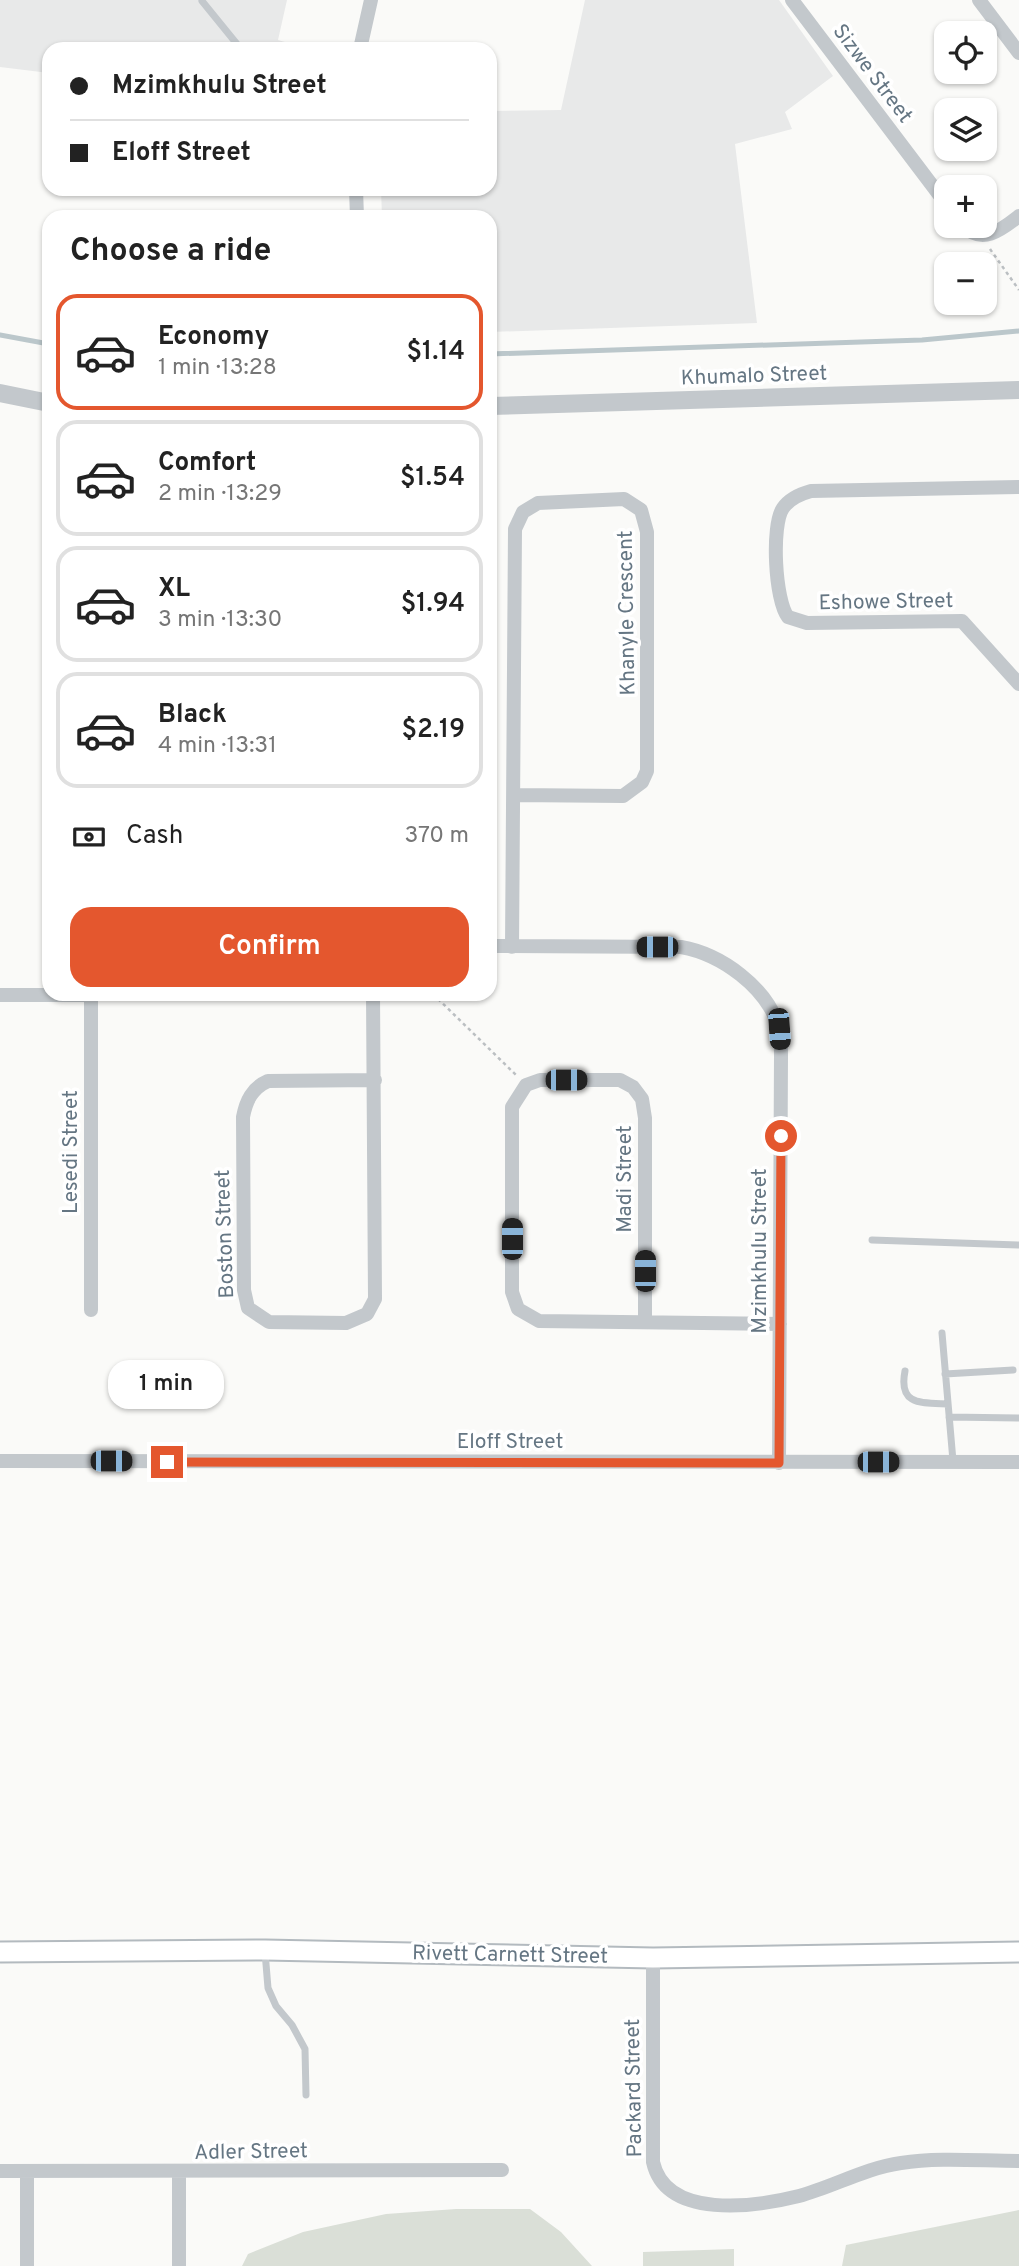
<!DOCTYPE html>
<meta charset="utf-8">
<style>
body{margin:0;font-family:Overpass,sans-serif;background:#f2f2f2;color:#222;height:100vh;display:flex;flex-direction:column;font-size:26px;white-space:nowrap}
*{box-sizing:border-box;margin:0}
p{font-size:23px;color:#767676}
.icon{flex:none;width:38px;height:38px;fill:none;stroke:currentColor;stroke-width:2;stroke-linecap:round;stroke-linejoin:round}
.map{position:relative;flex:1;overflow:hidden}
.drawer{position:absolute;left:42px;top:210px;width:455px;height:791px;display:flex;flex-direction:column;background:#fff;border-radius:21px;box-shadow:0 2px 5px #0004}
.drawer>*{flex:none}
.guide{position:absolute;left:42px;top:42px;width:455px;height:154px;border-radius:21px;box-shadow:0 2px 5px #0004;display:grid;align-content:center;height:154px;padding:0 28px;background:#fff}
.buttons{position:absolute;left:934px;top:21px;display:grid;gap:14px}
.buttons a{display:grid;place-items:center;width:63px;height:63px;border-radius:14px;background:#fff;box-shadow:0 2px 5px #0004;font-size:35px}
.end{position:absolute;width:32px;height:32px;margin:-16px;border:9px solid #e4572e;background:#fff;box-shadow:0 0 0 4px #fff}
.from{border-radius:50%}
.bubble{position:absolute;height:49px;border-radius:21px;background:#fff;box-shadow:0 2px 5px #0004;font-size:23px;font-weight:600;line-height:49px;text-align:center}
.car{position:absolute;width:21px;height:42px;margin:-21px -10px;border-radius:9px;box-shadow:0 0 5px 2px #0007;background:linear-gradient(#222 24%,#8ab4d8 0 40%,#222 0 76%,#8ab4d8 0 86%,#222 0)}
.guide b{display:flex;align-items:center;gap:24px;height:66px;font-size:26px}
.guide b+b{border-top:2px solid #e0e0e0}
.guide i{width:18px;height:18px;background:#222}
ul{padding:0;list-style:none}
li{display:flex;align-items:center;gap:21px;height:116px;margin:0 14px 10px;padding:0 14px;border:4px solid #e0e0e0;border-radius:21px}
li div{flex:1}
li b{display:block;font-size:26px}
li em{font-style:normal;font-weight:600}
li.active{border-color:#e4572e}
li>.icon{width:63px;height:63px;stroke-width:1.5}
h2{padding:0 28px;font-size:32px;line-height:84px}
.pay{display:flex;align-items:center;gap:18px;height:77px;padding:0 28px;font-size:26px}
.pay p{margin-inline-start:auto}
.button{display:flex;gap:14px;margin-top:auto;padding:14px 28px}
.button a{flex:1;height:80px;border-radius:21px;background:#e4572e;color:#fff;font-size:28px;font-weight:600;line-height:80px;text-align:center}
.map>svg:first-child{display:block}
</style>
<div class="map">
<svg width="1019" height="2266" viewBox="0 0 1019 2266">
<rect width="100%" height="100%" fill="#fafaf8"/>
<path fill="#e8e9e9" d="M 0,0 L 287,0 L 278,40 L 309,49 L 49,49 L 49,73 L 0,67 Z
M 585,0 L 779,0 L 833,76 L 785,112 L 792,129 L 735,144 L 757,323 L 490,332 L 490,217 L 382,217 L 381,189 L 490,189 L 490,111 L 561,110 Z"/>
<path fill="#dadfd7" d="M 456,2209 L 530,2209 L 561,2232 L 592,2266 L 242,2266 L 248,2254 L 303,2232 L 386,2214 Z
M 1019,2210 L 1019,2266 L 842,2266 L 846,2245 Z
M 734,2249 L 734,2266 L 643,2266 L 643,2252 Z"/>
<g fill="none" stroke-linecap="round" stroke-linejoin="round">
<path stroke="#bbc7cb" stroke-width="5" d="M 0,335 L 49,344
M 490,354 L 922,340 L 1019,331"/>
<g stroke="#b3babf" stroke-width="23">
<path id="secondary" d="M 0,1952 L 265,1950 L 653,1958 L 1019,1952"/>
</g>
<path stroke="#bbbfc2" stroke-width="2.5" stroke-dasharray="3.5 3.5" stroke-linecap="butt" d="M 990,249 L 1019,290
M 433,994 L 516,1075"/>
<path stroke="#c3c8cc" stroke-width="7" d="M 202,1 L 241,49
M 872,1240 L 1019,1245
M 942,1333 L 953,1461
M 905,1371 C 898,1406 922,1403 948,1404
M 945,1374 L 1013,1370
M 949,1417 L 1019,1418
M 265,1952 L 268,1988 L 276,2006 L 292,2025 L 305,2049 L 306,2095"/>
<path stroke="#c3c8cc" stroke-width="14" d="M 792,0 L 947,205
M 979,0 L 1019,53
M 360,49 L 371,0
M 356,189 L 357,217
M 963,226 C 983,245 1001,230 1019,216
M 1019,487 L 811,491 C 800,494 790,498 783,508 C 771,525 775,601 788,617 L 807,623 L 962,621 L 1019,684
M 490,946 L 681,947 C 721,954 767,987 779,1028 C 781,1036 781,1047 781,1055 L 779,1463
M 512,947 L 515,529 L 523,512 L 538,503 L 624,499 L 641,510 L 647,532 L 647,771 L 642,782 L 623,796 L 515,795
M 373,994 L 375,1299 L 367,1314 L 346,1323 L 269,1322 L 248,1308 L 244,1290 L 243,1117 C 246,1101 252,1088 268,1081 L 375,1080
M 0,995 L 91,995
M 91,1310 L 91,994
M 645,1322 L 645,1118 L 642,1099 L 633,1087 L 620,1080 L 540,1080 L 526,1085 L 512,1107 L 512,1292 L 518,1309 L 539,1321 L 780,1324
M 0,1461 L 1019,1462
M 653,1958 L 653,2162 C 666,2220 755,2207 799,2196 C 833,2187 865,2168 901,2163 C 939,2157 981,2161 1019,2161
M 0,2171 L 502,2170
M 27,2266 L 27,2171
M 179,2266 L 179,2173"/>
<path stroke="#c3c8cc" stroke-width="18" d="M 0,393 L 49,403
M 490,406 L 1019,390"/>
<use href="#secondary" stroke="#fff" stroke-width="19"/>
</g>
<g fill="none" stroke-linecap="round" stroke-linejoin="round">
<path stroke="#e4572e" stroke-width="9" d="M 167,1462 L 779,1463 L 781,1136"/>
</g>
<g text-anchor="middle" stroke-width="7" stroke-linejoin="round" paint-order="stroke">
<g font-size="21" fill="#657683" stroke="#fff">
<text transform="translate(873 73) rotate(53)" y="7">Sizwe Street</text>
<text transform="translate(754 375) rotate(-2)" y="7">Khumalo Street</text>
<text transform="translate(886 601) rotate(-1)" y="7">Eshowe Street</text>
<text transform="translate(626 613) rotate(-91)" y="7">Khanyle Crescent</text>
<text transform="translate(70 1152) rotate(-90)" y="7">Lesedi Street</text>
<text transform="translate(624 1179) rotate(-90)" y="7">Madi Street</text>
<text transform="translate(224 1234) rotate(-92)" y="7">Boston Street</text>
<text transform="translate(759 1251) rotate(-90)" y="7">Mzimkhulu Street</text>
<text x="510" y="1448">Eloff Street</text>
<text transform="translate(510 1954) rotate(1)" y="7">Rivett Carnett Street</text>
<text transform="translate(633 2088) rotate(-91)" y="7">Packard Street</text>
<text transform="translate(251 2151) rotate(-1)" y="7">Adler Street</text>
</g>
</g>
</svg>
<div class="buttons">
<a><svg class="icon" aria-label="locate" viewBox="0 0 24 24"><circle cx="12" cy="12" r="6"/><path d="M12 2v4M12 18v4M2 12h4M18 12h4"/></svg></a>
<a><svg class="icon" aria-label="layers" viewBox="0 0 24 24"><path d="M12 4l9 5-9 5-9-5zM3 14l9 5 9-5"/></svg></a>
<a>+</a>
<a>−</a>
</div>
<i class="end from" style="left:781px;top:1136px"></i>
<i class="end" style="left:167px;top:1462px"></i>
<div class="bubble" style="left:108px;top:1360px;width:116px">1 min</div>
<i class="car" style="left:657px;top:947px;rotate:270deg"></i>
<i class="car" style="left:779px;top:1029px;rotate:176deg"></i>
<i class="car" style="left:566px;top:1080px;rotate:90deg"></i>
<i class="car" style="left:512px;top:1239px;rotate:0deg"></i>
<i class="car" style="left:645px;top:1271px;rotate:0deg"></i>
<i class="car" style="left:111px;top:1461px;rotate:90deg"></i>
<i class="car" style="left:878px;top:1462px;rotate:90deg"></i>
<div class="guide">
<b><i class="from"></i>Mzimkhulu Street</b>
<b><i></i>Eloff Street</b>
</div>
<section class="drawer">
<h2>Choose a ride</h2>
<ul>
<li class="active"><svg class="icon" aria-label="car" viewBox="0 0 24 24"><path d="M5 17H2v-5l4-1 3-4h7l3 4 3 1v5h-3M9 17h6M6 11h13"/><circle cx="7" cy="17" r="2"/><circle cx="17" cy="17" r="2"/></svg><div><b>Economy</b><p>1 min · 13:28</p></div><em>$1.14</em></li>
<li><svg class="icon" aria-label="car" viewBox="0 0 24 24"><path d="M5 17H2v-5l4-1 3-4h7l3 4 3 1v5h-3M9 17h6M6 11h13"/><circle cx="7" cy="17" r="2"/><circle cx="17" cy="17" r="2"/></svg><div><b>Comfort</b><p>2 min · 13:29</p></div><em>$1.54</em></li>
<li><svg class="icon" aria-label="car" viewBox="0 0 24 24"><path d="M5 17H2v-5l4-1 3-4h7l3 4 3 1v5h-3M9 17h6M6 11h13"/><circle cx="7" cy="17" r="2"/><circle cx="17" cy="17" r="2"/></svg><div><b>XL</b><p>3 min · 13:30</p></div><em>$1.94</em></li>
<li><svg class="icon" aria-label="car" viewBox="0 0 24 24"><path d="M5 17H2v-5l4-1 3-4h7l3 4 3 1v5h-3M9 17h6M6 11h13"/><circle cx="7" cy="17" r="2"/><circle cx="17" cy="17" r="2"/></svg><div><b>Black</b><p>4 min · 13:31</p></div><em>$2.19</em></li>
</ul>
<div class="pay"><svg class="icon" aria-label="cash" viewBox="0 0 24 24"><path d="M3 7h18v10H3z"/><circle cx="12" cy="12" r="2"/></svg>Cash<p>370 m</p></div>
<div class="button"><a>Confirm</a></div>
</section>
</div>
